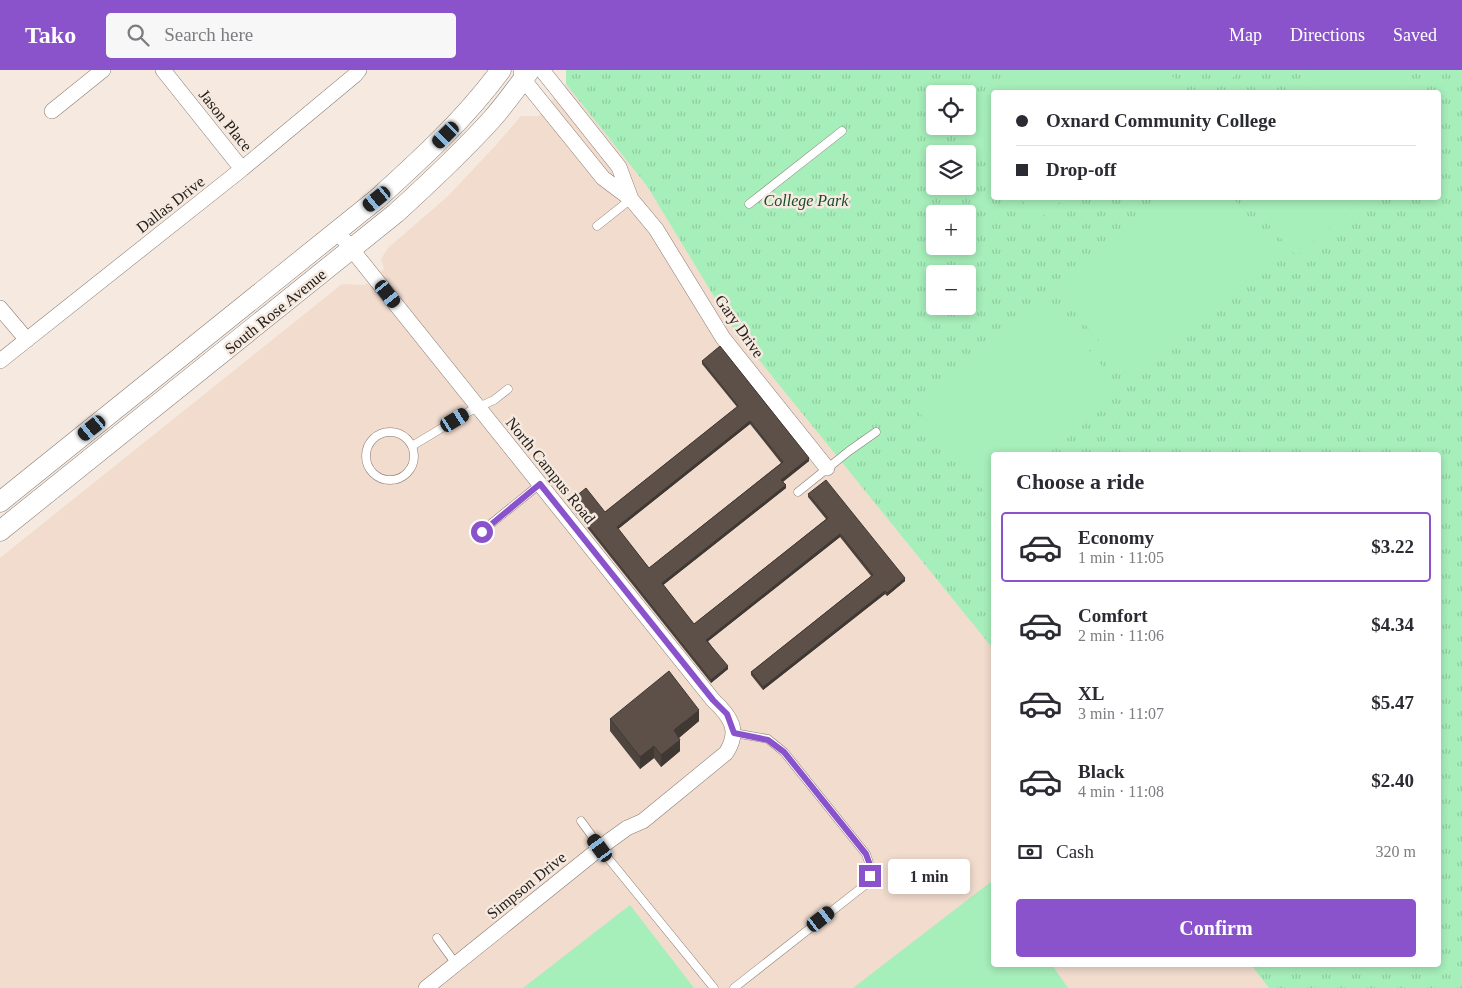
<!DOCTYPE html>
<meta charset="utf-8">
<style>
body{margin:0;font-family:"Times New Roman",serif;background:#f7f7f7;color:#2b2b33;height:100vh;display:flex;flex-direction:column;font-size:19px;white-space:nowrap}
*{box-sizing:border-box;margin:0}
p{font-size:16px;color:#7c7c81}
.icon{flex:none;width:28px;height:28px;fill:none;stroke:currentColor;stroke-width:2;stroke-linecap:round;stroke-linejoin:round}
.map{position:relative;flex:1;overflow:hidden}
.drawer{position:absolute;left:991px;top:382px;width:450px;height:515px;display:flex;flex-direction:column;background:#fff;border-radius:5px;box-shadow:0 2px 8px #0003}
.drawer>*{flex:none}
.banner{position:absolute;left:991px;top:20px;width:450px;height:110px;border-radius:5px;box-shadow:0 2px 8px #0003;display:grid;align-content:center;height:110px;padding:0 25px;background:#fff}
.buttons{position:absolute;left:926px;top:15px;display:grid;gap:10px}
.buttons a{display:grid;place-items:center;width:50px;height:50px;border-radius:5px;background:#fff;box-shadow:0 2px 8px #0003;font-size:25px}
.end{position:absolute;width:22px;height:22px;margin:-11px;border:6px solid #8b53cb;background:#fff;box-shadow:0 0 0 2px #fff}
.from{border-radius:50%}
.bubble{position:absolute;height:35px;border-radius:5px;background:#fff;box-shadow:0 2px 8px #0003;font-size:16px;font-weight:700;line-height:35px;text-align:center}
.car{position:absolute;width:15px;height:30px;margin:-15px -8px;border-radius:6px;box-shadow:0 0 4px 1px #0007;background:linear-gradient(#222 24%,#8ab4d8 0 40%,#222 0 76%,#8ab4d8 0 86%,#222 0)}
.banner b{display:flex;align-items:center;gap:18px;height:48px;font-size:19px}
.banner b+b{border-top:1px solid #e1e1e2}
.banner i{width:12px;height:12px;background:#2b2b33}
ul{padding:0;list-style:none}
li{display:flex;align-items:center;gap:15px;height:70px;margin:0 10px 8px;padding:0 15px;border:2px solid transparent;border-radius:5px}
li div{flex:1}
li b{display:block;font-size:19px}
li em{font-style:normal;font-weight:700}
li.active{border-color:#8b53cb}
li>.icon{width:45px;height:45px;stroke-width:1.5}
h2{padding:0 25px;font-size:22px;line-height:60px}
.pay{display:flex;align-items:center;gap:12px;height:55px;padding:0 25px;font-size:19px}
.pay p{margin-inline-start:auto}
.cta{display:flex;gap:10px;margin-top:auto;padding:10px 25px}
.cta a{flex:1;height:58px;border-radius:5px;background:#8b53cb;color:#fff;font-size:20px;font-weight:700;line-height:58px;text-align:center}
header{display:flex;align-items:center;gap:30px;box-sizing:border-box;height:70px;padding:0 25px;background:#8b53cb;color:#fff}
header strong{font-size:24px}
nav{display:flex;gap:28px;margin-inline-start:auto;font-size:18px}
.search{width:350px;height:45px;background:#f7f7f7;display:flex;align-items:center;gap:12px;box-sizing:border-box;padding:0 18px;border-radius:5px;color:#7c7c81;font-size:19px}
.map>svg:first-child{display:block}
</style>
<header>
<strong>Tako</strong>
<div class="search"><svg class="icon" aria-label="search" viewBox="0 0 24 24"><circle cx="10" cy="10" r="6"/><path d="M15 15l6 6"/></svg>Search here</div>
<nav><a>Map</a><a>Directions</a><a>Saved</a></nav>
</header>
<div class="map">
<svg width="1462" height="918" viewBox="0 0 1462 918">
<defs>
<pattern id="grass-tufts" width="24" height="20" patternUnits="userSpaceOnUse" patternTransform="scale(1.25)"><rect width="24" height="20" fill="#a6eeba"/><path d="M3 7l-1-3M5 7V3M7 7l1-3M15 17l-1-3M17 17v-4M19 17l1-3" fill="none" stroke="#8fcc9f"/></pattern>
</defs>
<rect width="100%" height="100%" fill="#f6e9df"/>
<path fill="#f1dcce" d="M 566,14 L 647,116 L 733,258 L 994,580 L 994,895 L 1251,895 L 1269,918 L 0,918 L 0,488 L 342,214 L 365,215 L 384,199 L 381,189 L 388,178 L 448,126 L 496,75 L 521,46 L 539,46 Z"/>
<path fill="url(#grass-tufts)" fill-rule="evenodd" d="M 566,0 L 1462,0 L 1462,918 L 1269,918 L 1251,895 L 1439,895 L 1439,385 L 994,385 L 994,580 L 733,258 L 647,116 L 566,14 ZM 994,22 L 1439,22 L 1439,128 L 994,128 ZM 935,24 L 968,24 L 968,56 L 935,56 ZM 935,84 L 968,84 L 968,116 L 935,116 ZM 935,144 L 968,144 L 968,176 L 935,176 ZM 935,204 L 968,204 L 968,236 L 935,236 Z"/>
<path fill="#a6eeba" d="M 1027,0 L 1167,0 L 1186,22 L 1001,22 Z
M 1210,0 L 1242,0 L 1223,15 Z
M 1329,0 L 1393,0 L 1412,22 L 1302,22 Z
M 994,28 L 994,96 L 960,56 L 968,56 L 968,50 Z
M 1020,128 L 1065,128 L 1038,150 Z
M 1163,128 L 1233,128 L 1282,187 L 1133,312 L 1055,218 Z
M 1246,128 L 1366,128 L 1296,186 Z
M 1048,231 L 1123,321 L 1047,385 L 994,385 L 994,430 L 992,431 L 917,340 Z
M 992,811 L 994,813 L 994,895 L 1052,895 L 1068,918 L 853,918 Z
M 630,835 L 694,918 L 523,918 Z"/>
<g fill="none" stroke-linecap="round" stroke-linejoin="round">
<g stroke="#887c74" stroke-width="9">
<path id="service" d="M 749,134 L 842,61
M 597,156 L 631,129
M366 386a24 24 0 1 1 48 0a24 24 0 1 1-48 0Z
M 412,376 L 470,341 L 494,330 L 508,319
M 798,422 L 849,381 L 876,362
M 482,461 L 540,414
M 581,751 L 608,788 L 714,918
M 437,868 L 456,894
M 734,918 L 865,815 C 872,803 871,797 866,784 L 784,682 L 768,669 L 734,663"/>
</g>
<g stroke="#887c74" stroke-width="16">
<path id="minor" d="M 163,0 L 242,99
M 521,0 L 523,9 L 603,108 L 631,129 L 656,159 L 723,268 L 827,398
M 542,0 L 619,97 L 631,129
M 52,41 L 103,0
M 337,161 L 713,630 C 730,646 741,660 726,683 L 643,751 L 627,758 L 609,771 L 426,918
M 0,238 L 27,270
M 0,291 L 242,99 L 355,5 L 359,0"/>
</g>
<g stroke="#887c74" stroke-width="21">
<path id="secondary" d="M 0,432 L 377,129 C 422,88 464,50 501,0
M 0,461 L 396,143 C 429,113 462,82 492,49 C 506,33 518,16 530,0"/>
</g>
<use href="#service" stroke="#fff" stroke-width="8"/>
<use href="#minor" stroke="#fff" stroke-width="15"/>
<use href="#secondary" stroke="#fff" stroke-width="20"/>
</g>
<path fill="#4f453f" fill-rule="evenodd" d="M 702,291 L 809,391 L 783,412 L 786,418 L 663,515 L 694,554 L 826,449 L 808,427 L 808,424 L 905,511 L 887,526 L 885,524 L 763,620 L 751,605 L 751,602 L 871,506 L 840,467 L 708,571 L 728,599 L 711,613 L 569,435 L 569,432 L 605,442 L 737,337 L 702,294 ZM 750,354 L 781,393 L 649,498 L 618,459 Z
M 610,649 L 699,651 L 679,668 L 680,681 L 661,697 L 654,688 L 640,699 L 610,661 Z"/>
<path fill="#403833" d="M 750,351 L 750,354 L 617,460 L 617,457 Z
M 809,388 L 809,391 L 781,413 L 781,410 Z
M 786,415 L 786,418 L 662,516 L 662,513 Z
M 840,464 L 840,467 L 706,573 L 706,570 Z
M 905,508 L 905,511 L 887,526 L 887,523 Z
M 885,521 L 885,524 L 763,620 L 763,617 Z
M 728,596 L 728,599 L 711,613 L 711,610 Z
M 699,640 L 699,651 L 674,672 L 674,660 Z
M 680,670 L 680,681 L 661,697 L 661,685 Z
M 654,676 L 654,688 L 640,699 L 640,687 Z"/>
<path fill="#5c5049" stroke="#403833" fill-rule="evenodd" d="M 720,276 L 809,388 L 781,410 L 786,415 L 662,513 L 694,554 L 828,448 L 808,424 L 826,410 L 905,508 L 887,523 L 885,521 L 763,617 L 751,602 L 873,505 L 840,464 L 706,570 L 728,596 L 711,610 L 569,432 L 586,418 L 605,442 L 738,336 L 702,291 ZM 750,351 L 783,392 L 649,498 L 617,457 Z
M 669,601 L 699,640 L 674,660 L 680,670 L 661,685 L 654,676 L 640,687 L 610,649 Z"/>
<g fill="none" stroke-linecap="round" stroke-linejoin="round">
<path stroke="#8b53cb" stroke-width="6" d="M 482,462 L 540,414 L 713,630 L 727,644 L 734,663 L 768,670 L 784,682 L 866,784 L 870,795 L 870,806"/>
</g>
<g text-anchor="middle" stroke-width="5" stroke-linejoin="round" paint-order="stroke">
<g font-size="16" fill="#24201c" stroke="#f6e9df">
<text transform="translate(226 50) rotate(51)" y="6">Jason Place</text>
<text transform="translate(170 134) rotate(-38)" y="6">Dallas Drive</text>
<text transform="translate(275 241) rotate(-39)" y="6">South Rose Avenue</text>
<text transform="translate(740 256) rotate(55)" y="6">Gary Drive</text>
<text transform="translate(551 400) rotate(51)" y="6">North Campus Road</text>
<text transform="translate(526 815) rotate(-39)" y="6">Simpson Drive</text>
</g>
<g font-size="16" font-style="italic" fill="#174e2c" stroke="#f6e9df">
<text x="806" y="136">College Park</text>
</g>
</g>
</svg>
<div class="buttons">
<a><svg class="icon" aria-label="locate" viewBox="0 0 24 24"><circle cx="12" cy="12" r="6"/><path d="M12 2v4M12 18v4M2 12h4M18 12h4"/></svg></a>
<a><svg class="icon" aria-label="layers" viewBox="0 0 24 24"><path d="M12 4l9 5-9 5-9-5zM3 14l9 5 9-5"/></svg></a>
<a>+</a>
<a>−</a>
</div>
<i class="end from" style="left:482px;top:462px"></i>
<i class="end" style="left:870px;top:806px"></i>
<div class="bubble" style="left:888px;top:789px;width:82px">1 min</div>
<i class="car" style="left:446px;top:65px;rotate:225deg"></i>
<i class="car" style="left:377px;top:129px;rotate:231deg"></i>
<i class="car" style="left:388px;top:224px;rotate:142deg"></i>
<i class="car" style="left:455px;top:350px;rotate:59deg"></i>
<i class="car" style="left:92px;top:358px;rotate:231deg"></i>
<i class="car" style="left:600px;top:778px;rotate:324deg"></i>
<i class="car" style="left:821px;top:849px;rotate:52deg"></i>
<div class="banner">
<b><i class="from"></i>Oxnard Community College</b>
<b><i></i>Drop-off</b>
</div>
<section class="drawer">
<h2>Choose a ride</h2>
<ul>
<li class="active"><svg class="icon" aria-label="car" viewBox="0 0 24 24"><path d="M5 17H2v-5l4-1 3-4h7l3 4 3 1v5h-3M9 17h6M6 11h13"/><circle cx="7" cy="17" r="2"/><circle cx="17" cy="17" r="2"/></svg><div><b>Economy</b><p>1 min · 11:05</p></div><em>$3.22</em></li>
<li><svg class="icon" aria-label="car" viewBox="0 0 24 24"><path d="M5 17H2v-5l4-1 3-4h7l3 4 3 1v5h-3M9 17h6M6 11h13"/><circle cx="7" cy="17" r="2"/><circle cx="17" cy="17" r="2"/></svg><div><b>Comfort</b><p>2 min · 11:06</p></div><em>$4.34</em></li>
<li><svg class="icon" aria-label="car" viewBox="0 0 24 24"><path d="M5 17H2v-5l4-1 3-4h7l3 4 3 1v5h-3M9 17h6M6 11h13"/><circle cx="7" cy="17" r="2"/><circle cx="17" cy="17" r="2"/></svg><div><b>XL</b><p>3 min · 11:07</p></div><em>$5.47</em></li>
<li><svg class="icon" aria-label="car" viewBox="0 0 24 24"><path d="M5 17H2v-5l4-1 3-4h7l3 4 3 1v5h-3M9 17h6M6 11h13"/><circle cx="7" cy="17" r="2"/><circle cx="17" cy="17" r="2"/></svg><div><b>Black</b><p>4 min · 11:08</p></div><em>$2.40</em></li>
</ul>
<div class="pay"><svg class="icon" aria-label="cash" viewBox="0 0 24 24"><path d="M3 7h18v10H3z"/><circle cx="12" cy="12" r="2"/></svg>Cash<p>320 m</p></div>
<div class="cta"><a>Confirm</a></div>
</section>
</div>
